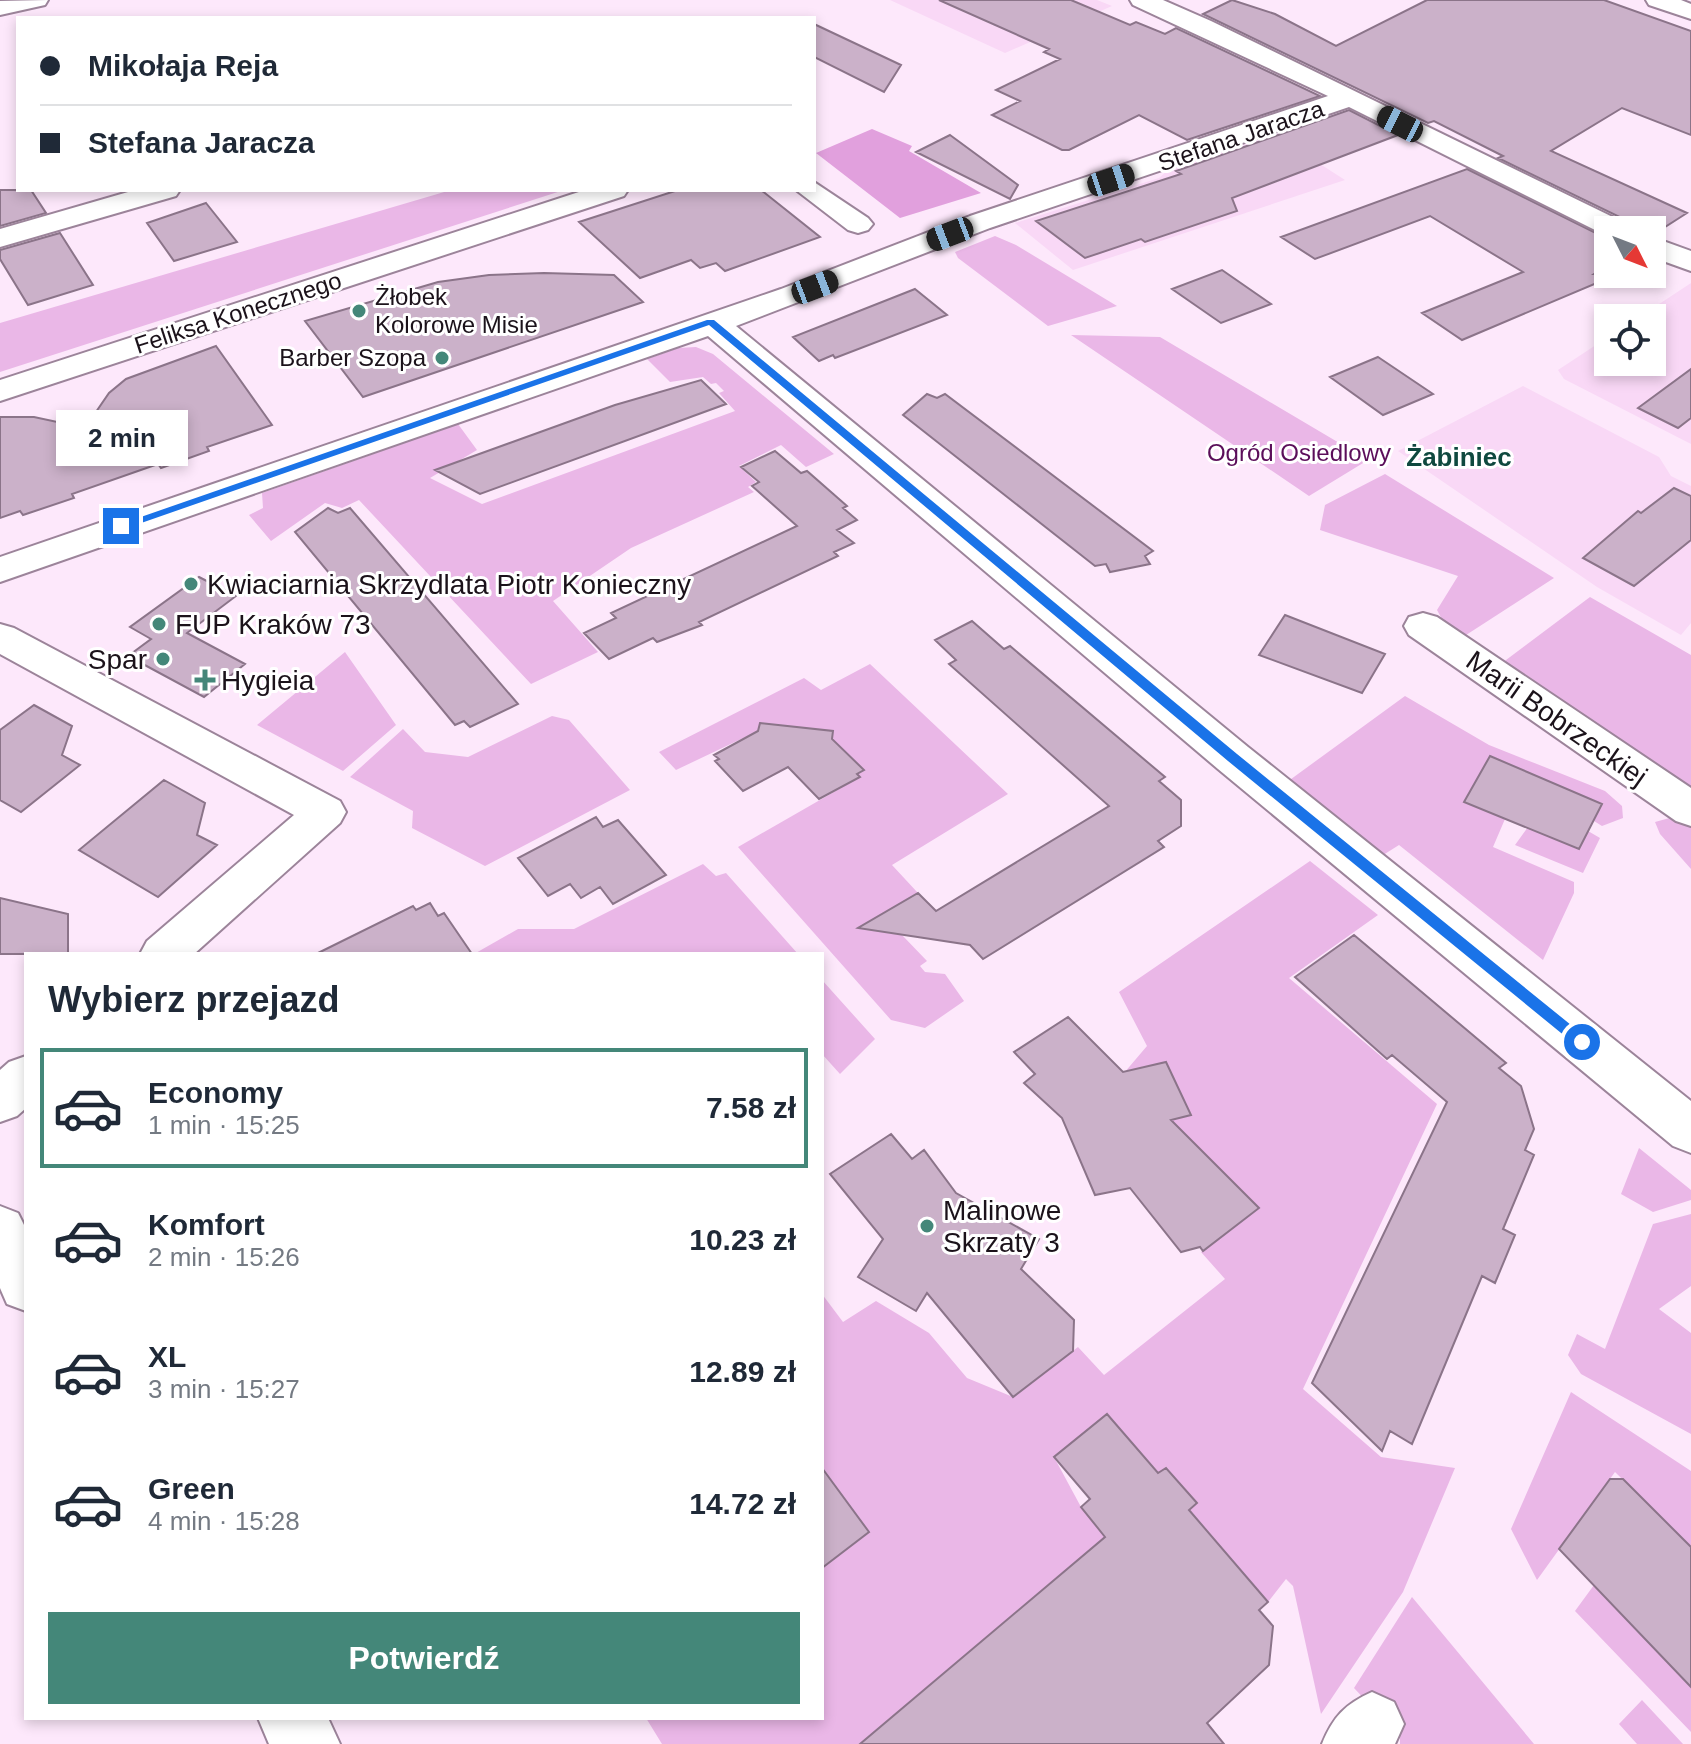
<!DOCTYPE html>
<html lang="pl">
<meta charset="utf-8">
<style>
body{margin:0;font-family:Helvetica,sans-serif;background:#f2f2f3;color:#1f2937;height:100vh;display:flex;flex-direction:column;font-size:30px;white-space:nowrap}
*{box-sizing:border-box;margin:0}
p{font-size:26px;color:#747a83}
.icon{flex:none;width:44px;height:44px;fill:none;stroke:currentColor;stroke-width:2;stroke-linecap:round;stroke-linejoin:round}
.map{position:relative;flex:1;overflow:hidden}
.details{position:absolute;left:24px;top:952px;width:800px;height:768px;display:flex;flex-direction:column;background:#fff;border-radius:0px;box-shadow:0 4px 12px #0003}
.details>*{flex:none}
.guide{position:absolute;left:16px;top:16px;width:800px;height:176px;border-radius:0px;box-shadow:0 4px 12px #0003;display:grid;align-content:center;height:176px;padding:0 24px;background:#fff}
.needle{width:52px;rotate:132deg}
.fabs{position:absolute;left:1594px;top:216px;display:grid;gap:16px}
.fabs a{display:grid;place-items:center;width:72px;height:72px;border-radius:0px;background:#fff;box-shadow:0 4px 12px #0003;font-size:40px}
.end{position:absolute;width:36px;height:36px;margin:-18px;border:10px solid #1a73e8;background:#fff;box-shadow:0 0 0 4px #fff}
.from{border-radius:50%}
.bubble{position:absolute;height:56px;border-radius:0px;background:#fff;box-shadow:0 4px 12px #0003;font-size:26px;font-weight:700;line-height:56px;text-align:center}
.car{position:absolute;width:24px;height:48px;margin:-24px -12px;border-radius:10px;box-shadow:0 0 6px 2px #0007;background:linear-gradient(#222 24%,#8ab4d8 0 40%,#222 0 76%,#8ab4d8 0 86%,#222 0)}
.guide b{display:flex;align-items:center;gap:28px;height:76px;font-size:30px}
.guide b+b{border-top:2px solid #e0e1e3}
.guide i{width:20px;height:20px;background:#1f2937}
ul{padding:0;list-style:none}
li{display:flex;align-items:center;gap:24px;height:120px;margin:0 16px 12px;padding:0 8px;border:4px solid transparent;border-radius:0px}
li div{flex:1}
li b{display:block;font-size:30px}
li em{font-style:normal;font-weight:700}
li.on{border-color:#448779}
li>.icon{width:72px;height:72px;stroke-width:1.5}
h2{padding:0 24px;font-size:36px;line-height:96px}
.primary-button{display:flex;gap:16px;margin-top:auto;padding:16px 24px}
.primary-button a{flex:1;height:92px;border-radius:0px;background:#448779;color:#fff;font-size:32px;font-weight:700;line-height:92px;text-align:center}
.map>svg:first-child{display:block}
</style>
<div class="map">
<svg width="1691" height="1744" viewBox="0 0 1691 1744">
<rect width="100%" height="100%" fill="#fde8fb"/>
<path fill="#f9d8f6" d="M 890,0 L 1097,0 L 1112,6 L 1005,53 Z
M 1275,135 L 1345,180 L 1073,270 L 1015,223 L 1159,178 L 1169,169 Z
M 1691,283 L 1691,444 L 1564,379 L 1558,370 L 1608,337 L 1608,362 L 1652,362 L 1652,318 L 1638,318 Z
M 1523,386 L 1659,457 L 1671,476 L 1691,486 L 1691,623 L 1681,635 L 1597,587 L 1398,451 Z"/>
<path fill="#eab7e7" d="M 451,190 L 564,190 L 0,372 L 0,323 Z
M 995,236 L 1016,245 L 1117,306 L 1048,326 L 958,258 L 955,252 Z
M 1071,335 L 1160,337 L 1368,460 L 1309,496 Z
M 696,347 L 713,354 L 834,454 L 806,467 L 781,445 L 739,466 L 756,482 L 748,487 L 754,492 L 631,548 L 553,601 L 598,652 L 531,684 L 359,500 L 342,508 L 325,503 L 271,541 L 249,515 L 263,508 L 262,493 L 458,424 L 477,450 L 430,478 L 482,504 L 735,411 L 719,393 L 724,391 L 716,383 L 711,384 L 703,377 L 670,382 L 647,359 L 678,348 Z
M 1385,474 L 1554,578 L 1463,637 L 1445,625 L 1437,610 L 1458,576 L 1320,530 L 1325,505 Z
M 1590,597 L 1691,655 L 1691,796 L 1498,666 Z
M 345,652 L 396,725 L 343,771 L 257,725 Z
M 870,664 L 1008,794 L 892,865 L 918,893 L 875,918 L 888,933 L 902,935 L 927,961 L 920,966 L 925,972 L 945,974 L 964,1001 L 925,1028 L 891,1020 L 738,847 L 860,777 L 857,774 L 863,770 L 832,739 L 833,731 L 760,723 L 758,731 L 676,770 L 659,752 L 804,678 L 821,690 Z
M 1405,696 L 1489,745 L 1605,791 L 1622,806 L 1623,818 L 1602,826 L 1594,821 L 1602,804 L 1491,756 L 1465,802 L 1505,819 L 1493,847 L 1574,882 L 1574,893 L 1543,960 L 1399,845 L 1380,857 L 1287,782 Z
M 552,716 L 569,720 L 630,790 L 485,866 L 412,828 L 413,811 L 350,777 L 403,729 L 425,752 L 468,757 Z
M 1684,814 L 1691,820 L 1691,869 L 1660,834 L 1655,822 Z
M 1528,827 L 1588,831 L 1600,838 L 1583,873 L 1515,845 Z
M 1310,861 L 1378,915 L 1289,978 L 1437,1104 L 1303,1389 L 1381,1457 L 1455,1468 L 1403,1592 L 1321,1714 L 1293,1586 L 1286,1579 L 1268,1602 L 1189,1510 L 1196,1503 L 1166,1468 L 1158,1473 L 1107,1414 L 1054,1457 L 1081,1507 L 1105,1537 L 860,1744 L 662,1744 L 646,1718 L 822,1718 L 822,1568 L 869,1532 L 822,1468 L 822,1294 L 843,1322 L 876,1301 L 929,1333 L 967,1378 L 1013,1397 L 1078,1347 L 1104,1375 L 1225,1279 L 1201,1252 L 1258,1208 L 1171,1120 L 1191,1114 L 1166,1062 L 1142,1067 L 1153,1091 L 1124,1073 L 1147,1046 L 1119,992 Z
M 703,864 L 716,876 L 726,873 L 798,954 L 474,954 L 518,929 L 574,929 Z
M 822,980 L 875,1039 L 840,1074 L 822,1054 Z
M 1639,1148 L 1691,1190 L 1691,1200 L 1653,1212 L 1621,1194 Z
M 1691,1214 L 1691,1286 L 1659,1309 L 1691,1333 L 1691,1434 L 1581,1374 L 1568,1355 L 1577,1334 L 1605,1349 L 1653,1224 Z
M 1571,1392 L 1691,1471 L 1691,1547 L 1615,1472 L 1537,1580 L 1511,1529 Z
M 1594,1585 L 1691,1687 L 1691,1732 L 1575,1611 Z
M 1412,1597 L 1534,1744 L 1400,1744 L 1400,1737 L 1354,1688 Z
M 1642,1700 L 1683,1744 L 1637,1744 L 1619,1724 Z"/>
<path fill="#e1a0dd" d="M 872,129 L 912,146 L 909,151 L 981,193 L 900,218 L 816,153 Z"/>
<path fill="#cbb1c9" stroke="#8b7489" stroke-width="2" d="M 939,0 L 1071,0 L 1130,25 L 1136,22 L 1165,34 L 1176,28 L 1320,96 L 1187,140 L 1139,115 L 1069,150 L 1062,150 L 992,115 L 1020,101 L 996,90 L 1060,59 L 1044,52 L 1049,49 Z
M 1232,0 L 1275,14 L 1336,46 L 1427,0 L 1604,0 L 1691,31 L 1691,135 L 1622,108 L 1551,151 L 1687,213 L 1654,234 L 1652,230 L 1635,230 L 1628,221 L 1498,158 L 1503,156 L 1434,121 L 1428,123 L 1203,14 Z
M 814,24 L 901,65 L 884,92 L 814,57 Z
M 1349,110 L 1398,135 L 1232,198 L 1237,211 L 1145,242 L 1141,239 L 1085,258 L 1036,221 L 1181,174 L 1176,171 Z
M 950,135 L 1018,185 L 1010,199 L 916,152 Z
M 1467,169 L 1608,239 L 1608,264 L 1594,274 L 1618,274 L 1462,340 L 1422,313 L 1523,272 L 1430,216 L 1315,259 L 1281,237 Z
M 0,190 L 31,190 L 46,213 L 0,226 Z
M 678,190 L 761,190 L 820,237 L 725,271 L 716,263 L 700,268 L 691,260 L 640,278 L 579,222 Z
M 206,203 L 237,242 L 174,261 L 147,223 Z
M 60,233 L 93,285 L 28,305 L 0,259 L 0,250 Z
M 1222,270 L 1271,304 L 1221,323 L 1172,289 Z
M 544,273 L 614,275 L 643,302 L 363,397 L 305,321 L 438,282 L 489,275 Z
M 915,289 L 947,315 L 835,358 L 833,355 L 819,361 L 793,337 Z
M 216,346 L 272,425 L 207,447 L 209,451 L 161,468 L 158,464 L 72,494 L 74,498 L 23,515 L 20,511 L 0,518 L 0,417 L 34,417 L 85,428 L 109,393 L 126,379 Z
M 1378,357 L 1433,394 L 1383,415 L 1330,377 Z
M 1691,369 L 1691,418 L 1678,428 L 1638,408 Z
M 701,380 L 726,404 L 480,494 L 435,470 L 615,405 Z
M 927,394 L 937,398 L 945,394 L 1153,551 L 1145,556 L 1150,564 L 1110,572 L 1106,564 L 1095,566 L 903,415 Z
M 775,451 L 801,473 L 807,471 L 847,506 L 843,508 L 857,520 L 837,530 L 854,543 L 834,552 L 838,556 L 699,622 L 702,625 L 657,642 L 653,638 L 609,659 L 584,633 L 616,618 L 611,613 L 797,526 L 752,486 L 759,482 L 741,467 Z
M 1674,488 L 1691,496 L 1691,540 L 1634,586 L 1583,558 L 1638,511 L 1641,513 Z
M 328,508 L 338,513 L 350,508 L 518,704 L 470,727 L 464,721 L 455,725 L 295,532 Z
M 199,577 L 236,596 L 187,633 L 245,664 L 204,697 L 128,656 L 151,639 L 130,627 Z
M 1285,615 L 1385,654 L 1362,693 L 1259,655 Z
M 972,621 L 1004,649 L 1010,646 L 1165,777 L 1159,781 L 1181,800 L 1181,826 L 1158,841 L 1164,847 L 983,959 L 970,945 L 858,928 L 918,893 L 936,911 L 1109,806 L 949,664 L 956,660 L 935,640 Z
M 34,705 L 72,726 L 62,755 L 80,765 L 21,812 L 0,800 L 0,730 Z
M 760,723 L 833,731 L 832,739 L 864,770 L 857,774 L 860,777 L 819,799 L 788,767 L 743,791 L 715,761 L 719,759 L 714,755 L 758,731 Z
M 1490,756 L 1602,804 L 1579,849 L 1464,802 Z
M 164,780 L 205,803 L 197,835 L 217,845 L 158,897 L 79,850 Z
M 596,817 L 603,827 L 618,820 L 666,875 L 613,904 L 600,887 L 581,898 L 570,884 L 548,896 L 518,858 Z
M 0,898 L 68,914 L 68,954 L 0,954 Z
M 430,903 L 438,916 L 444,913 L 472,954 L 316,954 L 413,906 L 416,910 Z
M 1354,935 L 1506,1063 L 1499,1068 L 1521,1086 L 1534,1129 L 1525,1150 L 1534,1155 L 1503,1229 L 1515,1235 L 1495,1283 L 1482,1276 L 1412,1444 L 1390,1431 L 1382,1451 L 1312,1383 L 1447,1102 L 1392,1055 L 1387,1059 L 1295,977 Z
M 1068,1017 L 1123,1072 L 1166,1062 L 1191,1115 L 1171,1120 L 1259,1208 L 1203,1251 L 1200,1247 L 1181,1252 L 1130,1188 L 1095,1195 L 1062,1118 L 1024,1083 L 1035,1074 L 1014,1052 Z
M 891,1134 L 912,1159 L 924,1150 L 956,1193 L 1039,1239 L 1021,1269 L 1074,1320 L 1073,1351 L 1013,1397 L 927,1293 L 916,1311 L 858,1277 L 883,1239 L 830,1174 Z
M 1107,1414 L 1158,1473 L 1166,1468 L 1197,1503 L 1189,1510 L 1268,1602 L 1259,1610 L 1273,1626 L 1269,1665 L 1207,1723 L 1224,1744 L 860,1744 L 1105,1537 L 1081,1507 L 1090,1499 L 1054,1457 Z
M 822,1468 L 869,1532 L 822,1568 Z
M 1610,1479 L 1623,1479 L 1691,1547 L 1691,1687 L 1559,1549 Z"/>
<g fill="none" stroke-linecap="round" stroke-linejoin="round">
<g stroke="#9c849a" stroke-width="4">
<path id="minor" d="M 48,0 L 45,5 L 0,15 L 0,1 Z
M 1130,0 L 1163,0 L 1211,21 L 1627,224 L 1632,230 L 1608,230 L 1607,236 L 1349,107 L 990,228 L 736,326 L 1248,747 L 1691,1101 L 1691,1153 L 1673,1146 L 1218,769 L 708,336 L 0,582 L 0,557 L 781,289 L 970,216 L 1328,96 L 1133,5 Z
M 1646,0 L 1681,0 L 1691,4 L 1691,19 L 1649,5 Z
M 814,182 L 868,218 L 873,224 L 868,230 L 858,233 L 848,230 L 796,190 L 814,190 Z
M 135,190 L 180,190 L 176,196 L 0,247 L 0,229 Z
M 585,190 L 628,190 L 624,196 L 0,401 L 0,380 Z
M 1652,237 L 1691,251 L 1691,271 L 1652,257 Z
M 1423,613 L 1437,617 L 1691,788 L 1691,826 L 1676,821 L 1409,635 L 1404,626 L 1409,617 Z
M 0,624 L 14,628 L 340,801 L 346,812 L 340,823 L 194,954 L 140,954 L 147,941 L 294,815 L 0,654 Z
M 26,1056 L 26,1108 L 17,1116 L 0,1122 L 0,1070 L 9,1062 Z
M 0,1206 L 18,1213 L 26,1229 L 26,1311 L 7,1304 L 0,1288 Z
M 1372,1692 L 1394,1702 L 1404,1724 L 1395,1744 L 1322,1744 C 1333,1717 1345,1704 1372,1692 Z
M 258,1718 L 328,1718 L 340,1744 L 269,1744 Z"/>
</g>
<use href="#minor" fill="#fff" fill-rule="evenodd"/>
</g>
<path fill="#1a73e8" d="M 707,320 L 714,320 L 1237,754 L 1587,1038 L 1587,1046 L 1577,1046 L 1228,761 L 709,325 L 124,529 L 115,526 Z"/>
<g fill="#448779" stroke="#fff" stroke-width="3">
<circle cx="359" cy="311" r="8"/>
<circle cx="442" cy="358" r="8"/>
<circle cx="191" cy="584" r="8"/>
<circle cx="159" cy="624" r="8"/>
<circle cx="163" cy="659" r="8"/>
<path d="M201 668h8v8h8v8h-8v8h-8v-8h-8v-8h8z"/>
<circle cx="927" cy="1226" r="8"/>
</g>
<g text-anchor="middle" stroke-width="6" stroke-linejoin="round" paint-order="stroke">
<g font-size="24" fill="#1b121a" stroke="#fff">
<text transform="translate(1241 136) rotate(-19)" y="8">Stefana Jaracza</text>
<text transform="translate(238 313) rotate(-18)" y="8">Feliksa Konecznego</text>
</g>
<g font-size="24" fill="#1b121a" stroke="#fff" text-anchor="start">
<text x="375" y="305">Żłobek<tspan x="375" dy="28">Kolorowe Misie</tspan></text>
<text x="426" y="366" text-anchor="end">Barber Szopa</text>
</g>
<g font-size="24" fill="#5b0e5a" stroke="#fff">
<text x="1299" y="461">Ogród Osiedlowy</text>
</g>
<g font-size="26" font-weight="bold" fill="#0f493f" stroke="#fff">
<text x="1459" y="466">Żabiniec</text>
</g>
<g font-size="28" fill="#1b121a" stroke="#fff" text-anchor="start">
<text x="207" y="594">Kwiaciarnia Skrzydlata Piotr Konieczny</text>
<text x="175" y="634">FUP Kraków 73</text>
<text x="147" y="669" text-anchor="end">Spar</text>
<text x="221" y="690">Hygieia</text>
<text x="943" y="1220">Malinowe<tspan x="943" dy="32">Skrzaty 3</tspan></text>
</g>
<g font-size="28" fill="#1b121a" stroke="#fff">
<text transform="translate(1557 718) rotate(35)" y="10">Marii Bobrzeckiej</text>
</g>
</g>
</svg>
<div class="fabs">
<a><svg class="needle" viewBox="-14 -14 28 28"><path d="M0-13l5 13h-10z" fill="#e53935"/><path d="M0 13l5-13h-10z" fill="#747a83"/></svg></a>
<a><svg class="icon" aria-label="locate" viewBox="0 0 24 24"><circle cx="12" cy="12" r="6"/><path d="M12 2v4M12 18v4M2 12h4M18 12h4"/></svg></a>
</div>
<i class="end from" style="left:1582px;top:1042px"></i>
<i class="end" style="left:121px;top:526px"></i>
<div class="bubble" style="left:56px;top:410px;width:132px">2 min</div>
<i class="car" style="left:1400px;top:124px;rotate:297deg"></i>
<i class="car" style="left:1111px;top:180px;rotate:72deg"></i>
<i class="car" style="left:950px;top:234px;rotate:249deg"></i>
<i class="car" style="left:815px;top:287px;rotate:69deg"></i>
<div class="guide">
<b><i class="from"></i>Mikołaja Reja</b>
<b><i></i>Stefana Jaracza</b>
</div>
<section class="details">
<h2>Wybierz przejazd</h2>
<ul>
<li class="on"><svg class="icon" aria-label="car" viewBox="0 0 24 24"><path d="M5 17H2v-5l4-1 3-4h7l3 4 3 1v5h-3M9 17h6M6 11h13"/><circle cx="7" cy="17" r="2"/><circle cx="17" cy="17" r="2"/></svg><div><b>Economy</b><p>1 min · 15:25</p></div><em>7.58 zł</em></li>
<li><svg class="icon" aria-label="car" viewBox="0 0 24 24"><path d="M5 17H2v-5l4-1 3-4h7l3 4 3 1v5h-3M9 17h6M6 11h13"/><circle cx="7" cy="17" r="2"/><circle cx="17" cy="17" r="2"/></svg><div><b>Komfort</b><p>2 min · 15:26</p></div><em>10.23 zł</em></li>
<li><svg class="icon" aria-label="car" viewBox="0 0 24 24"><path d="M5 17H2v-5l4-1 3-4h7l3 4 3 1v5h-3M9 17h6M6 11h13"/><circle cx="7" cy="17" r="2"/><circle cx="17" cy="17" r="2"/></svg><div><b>XL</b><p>3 min · 15:27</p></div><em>12.89 zł</em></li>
<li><svg class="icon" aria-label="car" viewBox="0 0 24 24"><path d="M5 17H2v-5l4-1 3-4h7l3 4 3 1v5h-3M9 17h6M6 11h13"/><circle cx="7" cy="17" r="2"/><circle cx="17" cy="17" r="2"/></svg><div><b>Green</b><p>4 min · 15:28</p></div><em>14.72 zł</em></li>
</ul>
<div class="primary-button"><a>Potwierdź</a></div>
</section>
</div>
